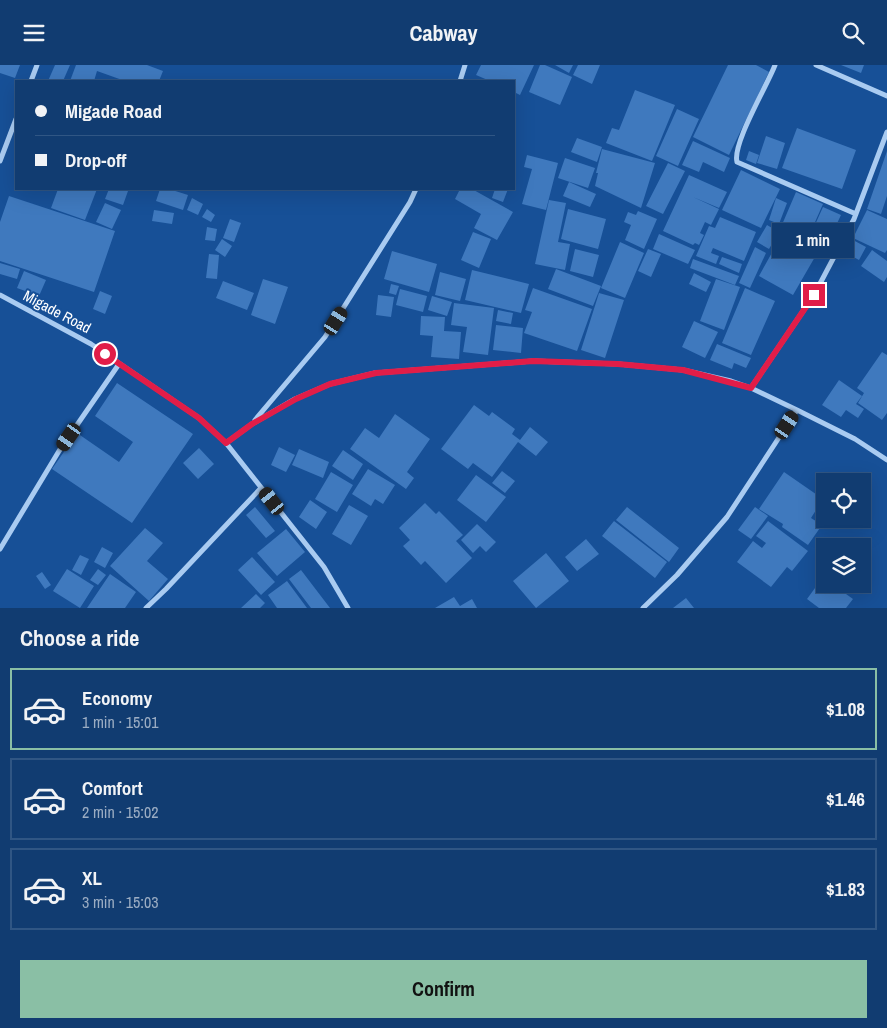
<!DOCTYPE html>
<meta charset="utf-8">
<style>
body{margin:0;font-family:"Archivo Narrow",sans-serif;background:#1a4376;color:#f1f3f6;height:100vh;display:flex;flex-direction:column;font-size:19px;white-space:nowrap}
*{box-sizing:border-box;margin:0}
p{font-size:16px;color:#9cadc3}
.icon{flex:none;width:28px;height:28px;fill:none;stroke:currentColor;stroke-width:2;stroke-linecap:round;stroke-linejoin:round}
.map{position:relative;height:543px;overflow:hidden}
.details{display:flex;flex-direction:column;background:#113c71;flex:1}
.details>*{flex:none}
.hud{position:absolute;left:15px;top:15px;width:500px;height:110px;border-radius:0px;box-shadow:0 5px 20px #0002,0 0 0 1px #305684;display:grid;align-content:center;height:110px;padding:0 20px;background:#113c71}
.buttons{position:absolute;left:816px;top:408px;display:grid;gap:10px}
.buttons a{display:grid;place-items:center;width:55px;height:55px;border-radius:0px;background:#113c71;box-shadow:0 5px 20px #0002,0 0 0 1px #305684;font-size:25px}
.end{position:absolute;width:22px;height:22px;margin:-11px;border:6px solid #e11d48;background:#fff;box-shadow:0 0 0 2px #fff}
.from{border-radius:50%}
.bubble{position:absolute;height:35px;border-radius:0px;background:#113c71;box-shadow:0 5px 20px #0002,0 0 0 1px #305684;font-size:16px;font-weight:700;line-height:35px;text-align:center}
.car{position:absolute;width:15px;height:30px;margin:-15px -8px;border-radius:6px;box-shadow:0 0 4px 1px #0007;background:linear-gradient(#222 24%,#8ab4d8 0 40%,#222 0 76%,#8ab4d8 0 86%,#222 0)}
.hud b{display:flex;align-items:center;gap:18px;height:48px;font-size:19px}
.hud b+b{border-top:1px solid #305684}
.hud i{width:12px;height:12px;background:#f1f3f6}
ul{padding:0;list-style:none}
li{display:flex;align-items:center;gap:15px;height:82px;margin:0 10px 8px;padding:0 10px;border:2px solid #305684;border-radius:0px}
li div{flex:1}
li b{display:block;font-size:19px}
li em{font-style:normal;font-weight:700}
li.current{border-color:#8abfa5}
li>.icon{width:45px;height:45px;stroke-width:1.5}
h2{padding:0 20px;font-size:22px;line-height:60px}
.button{display:flex;gap:10px;margin-top:auto;padding:10px 20px}
.button a{flex:1;height:58px;border-radius:0px;background:#8abfa5;color:#111;font-size:20px;font-weight:700;line-height:58px;text-align:center}
header{display:flex;justify-content:space-between;align-items:center;height:65px;padding:0 20px;background:#113c71;font-size:22px;font-weight:700}
.map>svg:first-child{display:block}
</style>
<header><svg class="icon" aria-label="menu" viewBox="0 0 24 24"><path d="M4 6h16M4 12h16M4 18h16"/></svg>Cabway<svg class="icon" aria-label="search" viewBox="0 0 24 24"><circle cx="10" cy="10" r="6"/><path d="M15 15l6 6"/></svg></header>
<div class="map">
<svg width="887" height="543" viewBox="0 0 887 543">
<rect width="100%" height="100%" fill="#175097"/>
<path fill="#3f79be" d="M 0,0 L 20,0 L 15,13 L 0,8 Z
M 55,0 L 70,0 L 63,16 L 48,16 Z
M 76,0 L 147,0 L 163,6 L 159,16 L 125,16 L 97,6 L 94,16 L 70,16 Z
M 481,0 L 534,0 L 520,30 L 514,27 L 514,16 L 490,16 L 476,10 Z
M 540,0 L 545,0 L 572,12 L 560,40 L 529,27 Z
M 555,0 L 573,0 L 569,8 Z
M 578,0 L 600,0 L 592,19 L 573,10 Z
M 728,0 L 756,0 L 769,7 L 729,90 L 693,72 Z
M 841,0 L 864,0 L 861,8 Z
M 635,25 L 675,40 L 652,96 L 606,78 L 612,63 L 619,65 Z
M 677,44 L 699,54 L 678,101 L 656,91 Z
M 797,63 L 856,85 L 842,124 L 782,103 Z
M 766,71 L 785,78 L 777,104 L 757,98 Z
M 577,73 L 602,82 L 597,97 L 571,87 Z
M 693,76 L 730,93 L 724,107 L 703,97 L 699,107 L 682,100 Z
M 602,84 L 655,98 L 641,143 L 595,121 L 598,108 L 596,108 Z
M 749,86 L 759,90 L 756,99 L 746,95 Z
M 887,86 L 887,131 L 881,149 L 867,144 Z
M 527,90 L 558,98 L 546,145 L 522,139 L 532,104 L 524,102 Z
M 565,93 L 595,103 L 588,123 L 558,113 Z
M 668,98 L 685,106 L 663,149 L 646,141 Z
M 741,105 L 780,124 L 761,163 L 722,145 Z
M 689,110 L 727,127 L 719,143 L 693,132 L 719,144 L 711,160 L 705,157 L 700,168 L 704,170 L 699,180 L 695,178 L 693,180 L 663,166 Z
M 569,117 L 596,129 L 590,142 L 563,131 Z
M 58,124 L 97,124 L 85,155 L 51,143 Z
M 109,124 L 123,124 L 128,126 L 123,140 L 105,134 Z
M 160,124 L 169,124 L 188,130 L 183,145 L 156,136 Z
M 460,124 L 472,124 L 513,147 L 497,175 L 474,163 L 481,149 L 455,134 Z
M 495,124 L 508,124 L 503,137 L 492,133 Z
M 796,127 L 823,139 L 808,173 L 781,162 Z
M 9,131 L 115,166 L 94,227 L 0,196 L 0,157 Z
M 192,133 L 203,139 L 198,150 L 187,145 Z
M 776,133 L 787,138 L 779,159 L 769,155 Z
M 549,135 L 566,138 L 558,177 L 570,179 L 565,205 L 535,199 Z
M 105,138 L 121,145 L 112,164 L 96,157 Z
M 823,142 L 841,150 L 832,169 L 826,167 L 821,179 L 809,173 Z
M 207,144 L 215,150 L 211,157 L 202,152 Z
M 568,144 L 606,154 L 598,184 L 561,174 Z
M 154,145 L 174,148 L 172,159 L 152,156 Z
M 867,145 L 887,154 L 887,185 L 885,188 L 853,173 Z
M 638,146 L 657,154 L 644,184 L 625,175 L 631,160 L 624,157 L 628,147 L 636,150 Z
M 720,152 L 756,167 L 744,196 L 713,183 L 711,188 L 719,191 L 716,199 L 696,191 L 709,161 L 715,163 Z
M 230,154 L 241,158 L 234,177 L 223,173 Z
M 767,160 L 779,167 L 769,184 L 757,177 Z
M 207,162 L 217,164 L 215,176 L 205,175 Z
M 784,166 L 819,185 L 793,230 L 759,211 Z
M 473,167 L 491,174 L 479,203 L 461,195 Z
M 659,169 L 695,185 L 688,199 L 653,184 Z
M 222,174 L 232,181 L 225,192 L 215,185 Z
M 853,175 L 866,182 L 859,195 L 846,188 Z
M 620,177 L 644,188 L 625,233 L 601,223 Z
M 755,182 L 766,188 L 750,223 L 739,218 Z
M 575,184 L 599,190 L 593,212 L 570,206 Z
M 648,184 L 661,189 L 651,212 L 638,206 Z
M 872,185 L 887,196 L 887,212 L 884,217 L 861,201 Z
M 392,186 L 437,199 L 429,227 L 384,214 Z
M 209,189 L 219,190 L 217,214 L 206,213 Z
M 722,192 L 742,199 L 739,208 L 719,199 Z
M 693,194 L 739,211 L 735,220 L 690,203 Z
M 0,198 L 20,204 L 17,214 L 0,209 Z
M 556,204 L 601,221 L 593,241 L 548,224 Z
M 472,205 L 529,219 L 521,248 L 465,235 Z
M 24,206 L 46,215 L 39,231 L 17,223 Z
M 440,207 L 466,214 L 460,236 L 435,230 Z
M 694,208 L 711,217 L 706,227 L 689,219 Z
M 263,214 L 288,222 L 275,259 L 251,250 Z
M 716,214 L 740,222 L 724,265 L 700,256 Z
M 223,216 L 254,228 L 247,245 L 216,233 Z
M 391,219 L 399,221 L 396,230 L 389,228 Z
M 533,223 L 592,244 L 577,286 L 524,268 L 532,247 L 525,245 Z
M 745,223 L 775,236 L 751,290 L 722,278 Z
M 400,224 L 427,231 L 423,247 L 396,240 Z
M 100,226 L 112,231 L 105,249 L 93,244 Z
M 599,228 L 624,235 L 605,293 L 581,285 Z
M 378,230 L 394,232 L 391,252 L 376,250 Z
M 432,231 L 452,237 L 447,251 L 428,245 Z
M 454,238 L 494,243 L 488,290 L 463,287 L 467,262 L 451,260 Z
M 498,245 L 513,248 L 511,259 L 496,256 Z
M 421,251 L 445,252 L 444,266 L 461,267 L 459,294 L 431,292 L 433,271 L 420,270 Z
M 694,256 L 718,267 L 705,293 L 682,282 Z
M 496,260 L 523,263 L 521,288 L 493,285 Z
M 717,279 L 751,293 L 746,303 L 734,298 L 732,304 L 710,295 Z
M 882,287 L 887,290 L 887,348 L 882,355 L 858,338 L 864,328 L 857,323 Z
M 839,315 L 862,331 L 856,339 L 864,344 L 858,353 L 846,345 L 841,352 L 822,340 Z
M 117,318 L 193,369 L 132,458 L 52,404 L 77,368 L 119,397 L 133,377 L 95,351 Z
M 474,340 L 489,351 L 492,347 L 515,364 L 512,369 L 520,375 L 530,362 L 548,377 L 536,391 L 518,377 L 492,412 L 473,398 L 468,404 L 441,384 Z
M 395,349 L 430,374 L 407,407 L 414,413 L 406,424 L 350,384 L 365,363 L 379,373 Z
M 279,382 L 295,390 L 286,407 L 271,400 Z
M 199,383 L 214,399 L 198,414 L 183,398 Z
M 299,384 L 329,397 L 323,413 L 292,400 Z
M 343,385 L 363,399 L 353,415 L 332,401 Z
M 368,404 L 395,420 L 383,439 L 375,434 L 371,441 L 352,429 Z
M 502,406 L 515,416 L 505,428 L 492,418 Z
M 331,407 L 353,420 L 337,447 L 315,434 Z
M 784,407 L 823,434 L 811,453 L 822,460 L 808,480 L 782,462 L 783,459 L 759,444 Z
M 476,410 L 506,432 L 486,457 L 457,435 Z
M 310,435 L 327,447 L 316,464 L 299,452 Z
M 425,438 L 436,449 L 439,446 L 463,470 L 456,476 L 472,493 L 446,518 L 425,496 L 421,500 L 403,481 L 410,475 L 399,463 Z
M 349,440 L 368,451 L 351,480 L 332,469 Z
M 255,442 L 275,466 L 266,473 L 246,450 Z
M 627,442 L 679,483 L 669,497 L 616,455 Z
M 755,442 L 768,451 L 751,474 L 738,465 Z
M 614,456 L 667,497 L 655,513 L 602,471 Z
M 768,456 L 808,486 L 792,506 L 787,502 L 771,522 L 737,497 L 753,476 L 762,483 L 766,478 L 756,471 Z
M 477,459 L 496,477 L 486,487 L 480,481 L 473,488 L 461,475 Z
M 145,463 L 163,478 L 147,496 L 168,514 L 149,536 L 110,501 Z
M 286,464 L 305,487 L 277,511 L 257,488 Z
M 586,474 L 599,489 L 577,506 L 565,492 Z
M 102,482 L 113,488 L 105,503 L 94,497 Z
M 546,488 L 569,516 L 536,543 L 513,516 Z
M 80,490 L 89,494 L 81,510 L 72,505 Z
M 252,492 L 275,517 L 261,530 L 238,505 Z
M 67,504 L 94,521 L 80,543 L 53,526 Z
M 98,504 L 106,510 L 98,520 L 90,515 Z
M 301,505 L 330,543 L 311,543 L 289,514 Z
M 42,507 L 51,520 L 45,524 L 36,511 Z
M 110,509 L 136,527 L 125,543 L 87,543 Z
M 823,512 L 825,513 L 825,519 L 832,519 L 853,534 L 846,543 L 819,543 L 807,534 Z
M 287,516 L 307,543 L 277,543 L 268,530 Z
M 256,529 L 265,538 L 260,543 L 241,543 Z
M 454,532 L 460,541 L 472,534 L 477,543 L 435,543 Z
M 686,533 L 694,543 L 673,543 Z"/>
<g fill="none" stroke-linecap="round" stroke-linejoin="round">
<path stroke="#a9cbf1" stroke-width="5" d="M 775,0 C 767,21 732,79 737,97 L 856,149
M 816,0 L 887,31
M 31,16 L 37,0
M 460,16 L 465,0
M 0,96 L 16,54
M 0,230 L 91,279 L 199,353 L 226,378 L 324,502 L 348,543
M 751,323 L 814,230 L 854,154 L 887,67
M 255,355 L 325,272 L 410,137 L 416,124
M 226,378 L 252,359 L 295,334 L 330,319 L 375,308 L 533,296 L 618,299 L 683,305 L 731,316 L 751,323 L 797,345 L 855,374 L 887,395
M 0,484 L 59,386 L 119,299
M 146,543 L 166,524 L 261,423
M 643,543 L 677,510 L 727,452 L 797,345"/>
</g>
<g fill="none" stroke-linecap="round" stroke-linejoin="round">
<path stroke="#e11d48" stroke-width="6" d="M 105,289 L 199,353 L 226,378 L 252,359 L 296,334 L 330,319 L 376,308 L 533,296 L 618,299 L 683,305 L 751,323 L 814,230"/>
</g>
<g text-anchor="middle" stroke-width="4" stroke-linejoin="round" paint-order="stroke">
<g font-size="15" fill="#fff" stroke="#175097">
<text transform="translate(57 247) rotate(28)" y="5">Migade Road</text>
</g>
</g>
</svg>
<div class="buttons">
<a><svg class="icon" aria-label="locate" viewBox="0 0 24 24"><circle cx="12" cy="12" r="6"/><path d="M12 2v4M12 18v4M2 12h4M18 12h4"/></svg></a>
<a><svg class="icon" aria-label="layers" viewBox="0 0 24 24"><path d="M12 4l9 5-9 5-9-5zM3 14l9 5 9-5"/></svg></a>
</div>
<i class="end from" style="left:105px;top:289px"></i>
<i class="end" style="left:814px;top:230px"></i>
<div class="bubble" style="left:772px;top:158px;width:82px">1 min</div>
<i class="car" style="left:336px;top:256px;rotate:32deg"></i>
<i class="car" style="left:787px;top:360px;rotate:33deg"></i>
<i class="car" style="left:69px;top:372px;rotate:215deg"></i>
<i class="car" style="left:272px;top:436px;rotate:322deg"></i>
<div class="hud">
<b><i class="from"></i>Migade Road</b>
<b><i></i>Drop-off</b>
</div>
</div>
<section class="details">
<h2>Choose a ride</h2>
<ul>
<li class="current"><svg class="icon" aria-label="car" viewBox="0 0 24 24"><path d="M5 17H2v-5l4-1 3-4h7l3 4 3 1v5h-3M9 17h6M6 11h13"/><circle cx="7" cy="17" r="2"/><circle cx="17" cy="17" r="2"/></svg><div><b>Economy</b><p>1 min · 15:01</p></div><em>$1.08</em></li>
<li><svg class="icon" aria-label="car" viewBox="0 0 24 24"><path d="M5 17H2v-5l4-1 3-4h7l3 4 3 1v5h-3M9 17h6M6 11h13"/><circle cx="7" cy="17" r="2"/><circle cx="17" cy="17" r="2"/></svg><div><b>Comfort</b><p>2 min · 15:02</p></div><em>$1.46</em></li>
<li><svg class="icon" aria-label="car" viewBox="0 0 24 24"><path d="M5 17H2v-5l4-1 3-4h7l3 4 3 1v5h-3M9 17h6M6 11h13"/><circle cx="7" cy="17" r="2"/><circle cx="17" cy="17" r="2"/></svg><div><b>XL</b><p>3 min · 15:03</p></div><em>$1.83</em></li>
</ul>
<div class="button"><a>Confirm</a></div>
</section>
